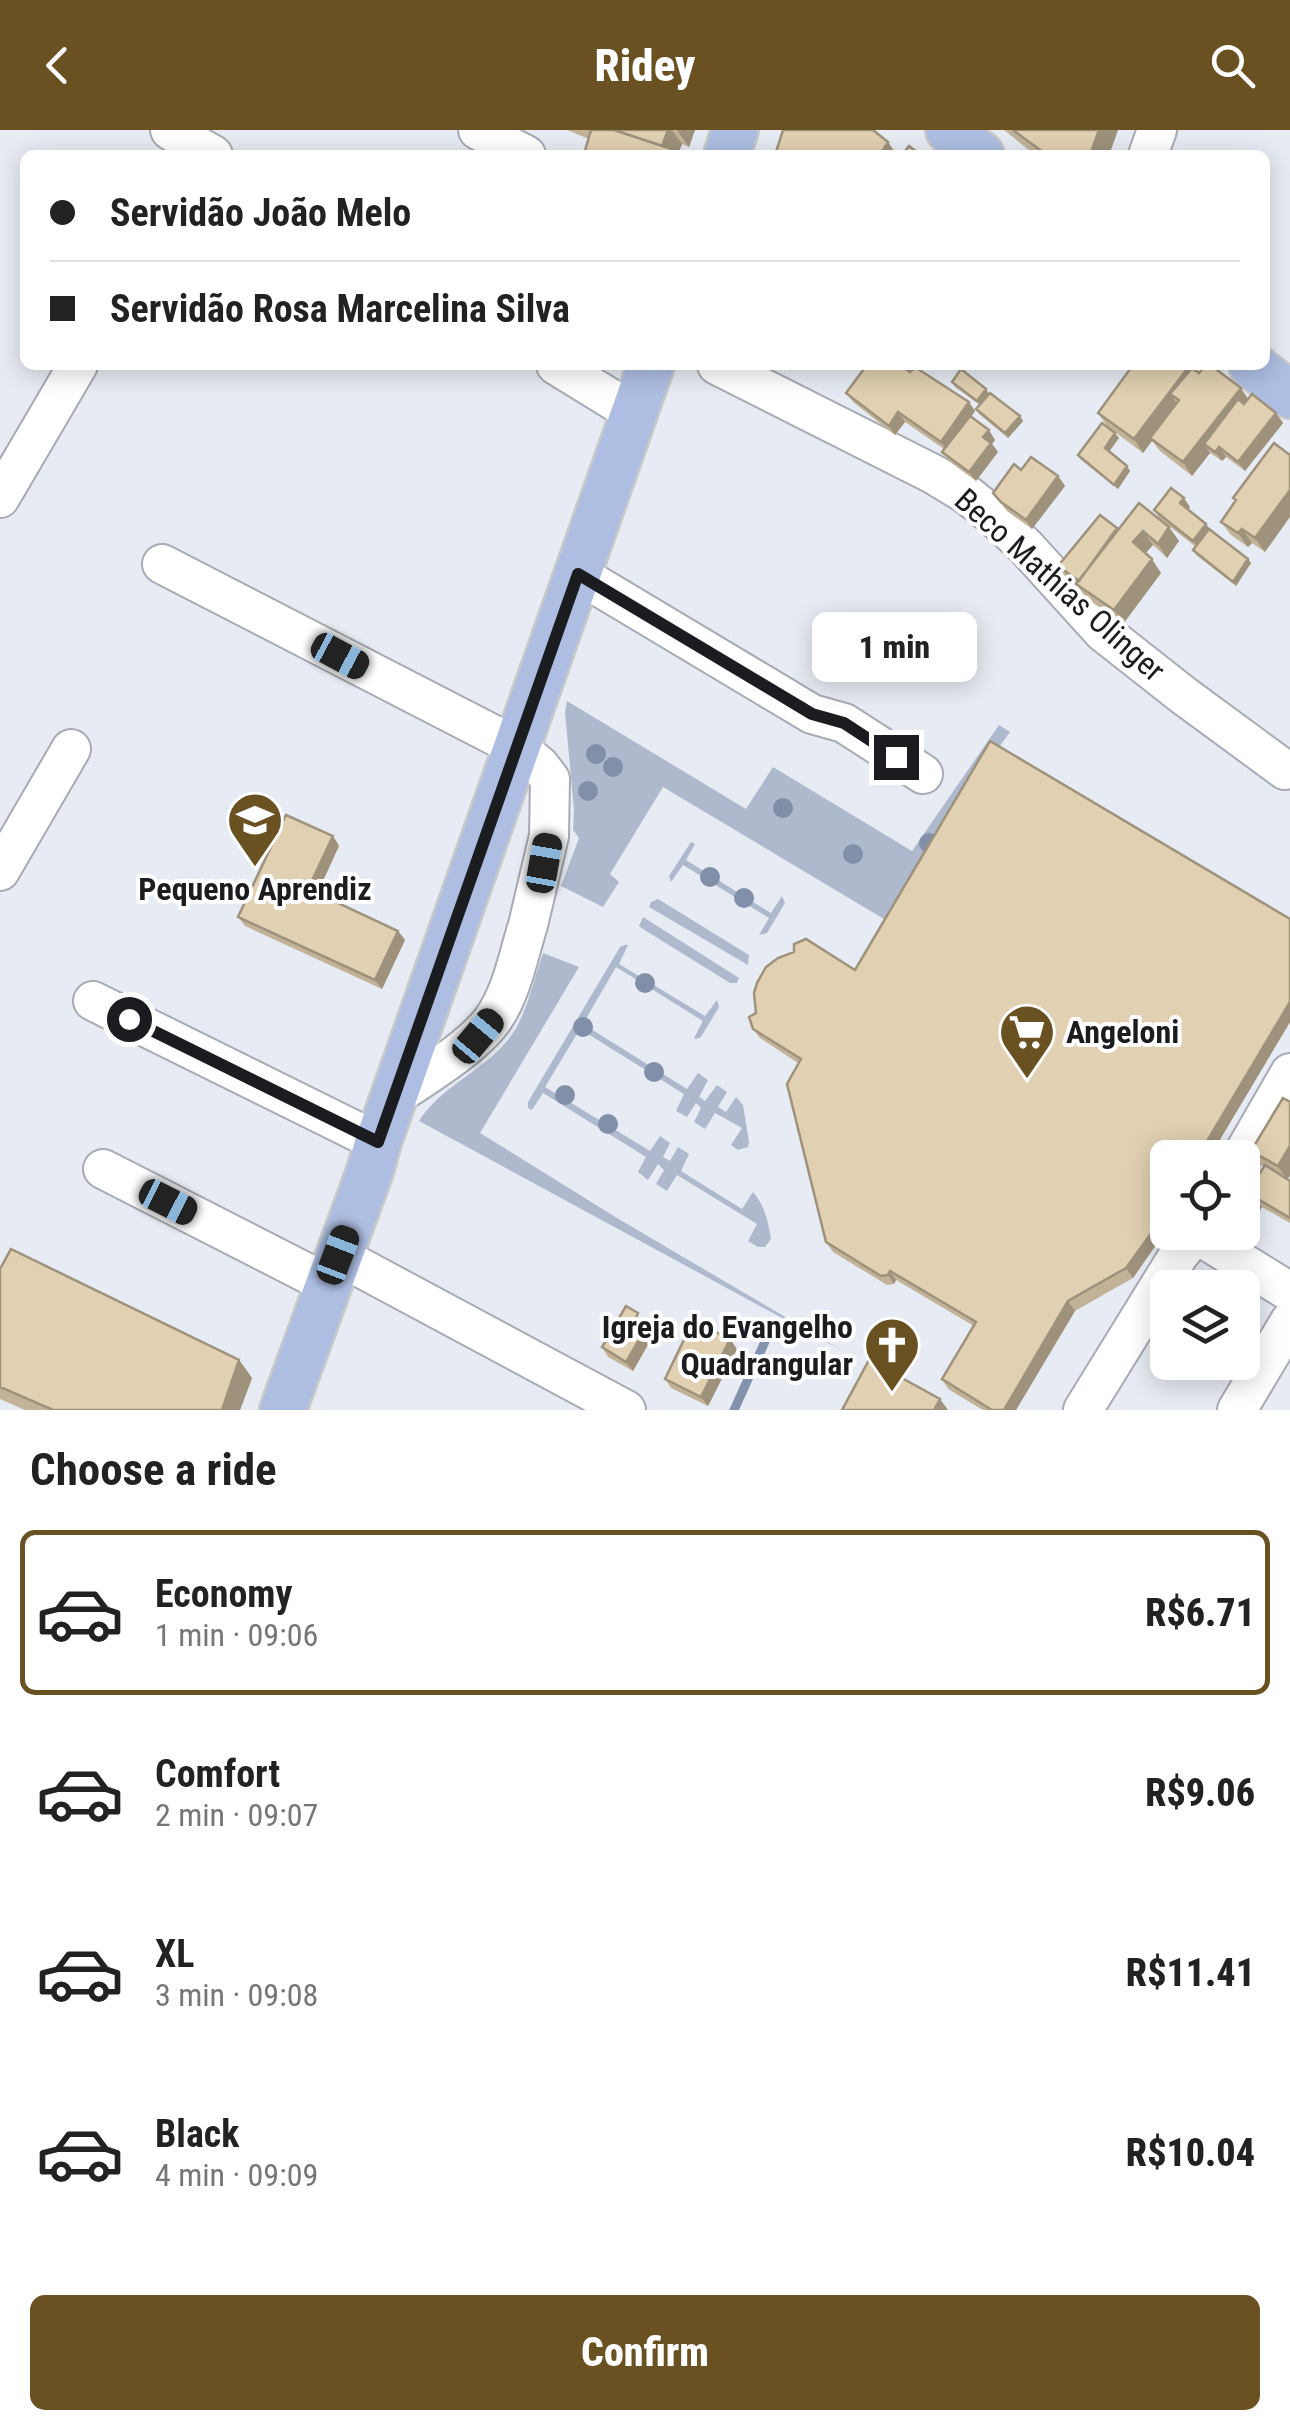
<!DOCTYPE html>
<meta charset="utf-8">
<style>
body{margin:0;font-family:"Roboto Condensed",sans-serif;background:#f6f6f6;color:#222;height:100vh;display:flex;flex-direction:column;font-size:38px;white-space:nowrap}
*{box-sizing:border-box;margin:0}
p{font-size:32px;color:#767676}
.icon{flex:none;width:55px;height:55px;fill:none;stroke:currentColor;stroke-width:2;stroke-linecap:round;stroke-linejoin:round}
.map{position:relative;height:1280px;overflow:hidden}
.drawer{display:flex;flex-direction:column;background:#fff;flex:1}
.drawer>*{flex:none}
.banner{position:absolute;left:20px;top:20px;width:1250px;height:220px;border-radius:15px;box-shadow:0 5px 25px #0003;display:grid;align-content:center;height:220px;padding:0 30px;background:#fff}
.buttons{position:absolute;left:1150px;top:1010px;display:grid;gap:20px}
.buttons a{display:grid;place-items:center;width:110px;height:110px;border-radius:15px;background:#fff;box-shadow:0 5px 25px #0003;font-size:50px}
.end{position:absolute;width:45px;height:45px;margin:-22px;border:12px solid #1a1c1f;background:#fff;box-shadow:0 0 0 5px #fff}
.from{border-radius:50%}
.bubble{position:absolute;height:70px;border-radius:15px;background:#fff;box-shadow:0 5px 25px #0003;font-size:32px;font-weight:800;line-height:70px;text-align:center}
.car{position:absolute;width:30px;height:60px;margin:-30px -15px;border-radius:12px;box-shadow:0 0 8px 2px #0007;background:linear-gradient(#222 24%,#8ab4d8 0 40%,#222 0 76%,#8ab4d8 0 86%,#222 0)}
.banner b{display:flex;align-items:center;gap:35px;height:95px;font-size:38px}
.banner b+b{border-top:2px solid #e0e0e0}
.banner i{width:25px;height:25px;background:#222}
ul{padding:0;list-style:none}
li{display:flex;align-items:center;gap:30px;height:165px;margin:0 20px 15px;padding:0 10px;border:5px solid transparent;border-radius:15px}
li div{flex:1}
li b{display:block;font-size:38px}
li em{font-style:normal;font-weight:800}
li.on{border-color:#6a5122}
li>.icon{width:90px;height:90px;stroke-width:1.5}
h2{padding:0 30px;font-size:45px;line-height:120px}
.cta{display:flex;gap:20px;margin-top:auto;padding:20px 30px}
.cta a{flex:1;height:115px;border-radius:15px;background:#6a5122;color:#fff;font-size:40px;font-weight:800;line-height:115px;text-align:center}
header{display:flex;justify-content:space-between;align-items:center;height:130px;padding:0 30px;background:#6a5122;color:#fff;font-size:45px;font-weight:800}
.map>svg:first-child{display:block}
</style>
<header><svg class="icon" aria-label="back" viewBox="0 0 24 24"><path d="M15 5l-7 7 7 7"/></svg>Ridey<svg class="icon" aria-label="search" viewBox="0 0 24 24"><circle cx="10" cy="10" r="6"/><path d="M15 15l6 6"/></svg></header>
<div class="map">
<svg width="1290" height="1280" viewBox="0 0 1290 1280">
<rect width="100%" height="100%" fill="#e7ecf4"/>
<path fill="#afb9cd" d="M 567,571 L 746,679 L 773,637 L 912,721 L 999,595 L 1010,602 L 997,620 L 894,795 L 663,657 L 610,744 L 619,752 L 603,777 L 561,756 L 579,708 L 573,700 L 574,680 L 565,582 Z
M 691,712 L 695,714 L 686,730 L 771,783 L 782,766 L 785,773 L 767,803 L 759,805 L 769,788 L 683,735 L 671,752 L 669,746 Z
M 658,769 L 749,825 L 748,835 L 649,777 L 651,772 Z
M 643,787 L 739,848 L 737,853 L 730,853 L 643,799 L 639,796 Z
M 625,815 L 628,815 L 619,834 L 705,886 L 717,870 L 719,877 L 701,907 L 696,909 L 694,908 L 703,891 L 616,837 L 583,894 L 687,959 L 698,943 L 708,950 L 699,967 L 705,971 L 717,955 L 727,962 L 718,977 L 726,982 L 736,967 L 743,975 L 749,1012 L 748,1017 L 738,1020 L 731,1015 L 742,998 L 715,983 L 705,999 L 694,992 L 701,978 L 696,973 L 687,987 L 676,981 L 684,964 L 580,899 L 545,957 L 650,1021 L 660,1006 L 670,1013 L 663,1027 L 670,1031 L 678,1017 L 689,1024 L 681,1041 L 742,1079 L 753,1062 C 765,1076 768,1091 771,1109 L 765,1117 L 758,1117 L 748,1111 L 757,1094 L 677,1045 L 667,1061 L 656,1054 L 664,1040 L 658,1034 L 648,1050 L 638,1042 L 646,1027 L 543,963 L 532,980 L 528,978 L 528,972 L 620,817 Z
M 543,823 L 579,837 L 480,1003 L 617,1088 L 843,1221 L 419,991 C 442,955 482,942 507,911 C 526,889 533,851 543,823 Z"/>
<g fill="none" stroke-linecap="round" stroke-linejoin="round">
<path stroke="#8392ad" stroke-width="9" d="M 734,1280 L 768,1205"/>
<g stroke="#a7abb3" stroke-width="42">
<path id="minor" d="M 170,0 L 213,25
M 478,0 L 526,25
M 1148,25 L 1157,0
M 556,235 L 634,283
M 717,235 L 933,344 L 966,364 L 991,384 L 1026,417 L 1103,502 L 1183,565 L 1285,640
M 0,368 L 78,235
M 162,434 L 517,617 L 540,636 L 550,649 L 549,706 L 528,795 C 519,823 513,857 497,883 C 480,913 424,947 395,966
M 578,444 L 812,584 L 844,593 L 923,644
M 0,741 L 71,619
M 93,871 L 378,1012
M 1241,1028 L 1290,943
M 103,1039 L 328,1154
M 1196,1104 L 1290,1162
M 337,1125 L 626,1280
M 1083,1280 L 1178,1126 L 1197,1102
M 1237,1280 L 1290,1191"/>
</g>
<g stroke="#c8c9c9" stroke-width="50">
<path id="major" d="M 949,0 L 981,25
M 727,25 L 735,0
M 1252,235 L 1290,265
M 283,1280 L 370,1041 L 378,1012 L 651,235"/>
</g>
<use href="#minor" stroke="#fff" stroke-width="38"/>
<use href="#major" stroke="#adbee2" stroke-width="45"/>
</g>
<g fill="#828fa9">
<circle cx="596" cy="624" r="10"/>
<circle cx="613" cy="637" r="10"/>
<circle cx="588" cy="661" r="10"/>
<circle cx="783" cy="678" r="10"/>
<circle cx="929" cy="713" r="10"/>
<circle cx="853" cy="724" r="10"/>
<circle cx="710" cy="747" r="10"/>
<circle cx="744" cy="768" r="10"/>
<circle cx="645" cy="853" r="10"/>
<circle cx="583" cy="897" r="10"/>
<circle cx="654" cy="942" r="10"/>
<circle cx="565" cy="965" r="10"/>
<circle cx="608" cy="994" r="10"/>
</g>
<path fill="#c2b398" d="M 567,0 L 695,0 L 689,17 L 682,14 L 679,21 L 683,25 L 585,25 L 589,9 Z
M 1004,0 L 1118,0 L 1109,25 L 1035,25 Z
M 1191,235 L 1194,239 L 1276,283 L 1283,293 L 1245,341 L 1226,327 L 1222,331 L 1210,323 L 1192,346 L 1160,321 L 1152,311 L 1143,323 L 1107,296 L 1098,283 Z
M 952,252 L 989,264 L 1020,286 L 1023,291 L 1008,308 L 979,284 L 976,279 L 980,275 L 955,257 Z
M 846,263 L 975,281 L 971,287 L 995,310 L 992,314 L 998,322 L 976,351 L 949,331 L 942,322 L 944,319 L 905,292 L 895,305 L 853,272 Z
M 1119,308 L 1109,322 L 1130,341 L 1118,359 L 1081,330 L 1078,325 Z
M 1274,313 L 1265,422 L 1252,413 L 1248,417 L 1231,405 L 1221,392 L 1236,371 L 1233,368 Z
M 1021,340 L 1058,346 L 1065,356 L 1032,399 L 1007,381 L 993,363 Z
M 1190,377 L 1188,380 L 1251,433 L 1236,456 L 1196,425 L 1193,420 L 1196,417 L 1160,389 L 1154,380 Z
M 1169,397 L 1179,411 L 1167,428 L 1153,415 L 1145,423 L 1161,443 L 1123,494 L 1086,468 L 1076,454 L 1064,445 L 1058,436 L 1118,400 Z
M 333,706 L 339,716 L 317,763 L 398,801 L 405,810 L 382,859 L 245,796 L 238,787 Z
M 1290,789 L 1290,892 L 1209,1028 L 1168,1028 L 1168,1097 L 1157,1114 L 1133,1148 L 1075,1181 L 1016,1280 L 983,1280 L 948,1259 L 942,1249 L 974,1196 L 896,1150 L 894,1154 L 887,1155 L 833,1122 L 826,1112 L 798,933 L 760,908 L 753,899 L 855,840 Z
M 1283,968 L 1288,1049 L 1290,1051 L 1290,1093 L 1262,1077 L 1248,1100 L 1242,1096 L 1242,1059 L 1248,1062 L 1264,1037 L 1260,1034 L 1251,1021 Z
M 0,1139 L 239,1230 L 252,1248 L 240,1280 L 25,1280 L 0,1269 Z
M 644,1193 L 648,1195 L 654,1204 L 633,1241 L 608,1227 L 602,1217 Z
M 737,1219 L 708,1276 L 671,1258 L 665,1249 Z"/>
<path fill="#9e927c" d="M 668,0 L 672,0 L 682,14 L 678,25 L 660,21 Z
M 677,0 L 695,0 L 689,17 Z
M 1099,0 L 1118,0 L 1109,25 L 1090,25 Z
M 888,12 L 897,25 L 880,25 Z
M 1191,235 L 1200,248 L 1179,270 L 1170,264 L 1179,276 L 1150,308 L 1152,311 L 1143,323 L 1134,309 Z
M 1241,258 L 1250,272 L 1204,314 L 1210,323 L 1192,346 L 1183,332 Z
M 986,259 L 989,264 L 981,276 L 977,271 Z
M 969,272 L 975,281 L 947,322 L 941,312 Z
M 898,282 L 905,292 L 895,305 L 889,296 Z
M 1276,283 L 1283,293 L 1245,341 L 1238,332 Z
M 1020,286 L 1023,291 L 1008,308 L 1005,303 Z
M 989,300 L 995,310 L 992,314 L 998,322 L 976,351 L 969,342 L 983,307 Z
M 1115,303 L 1119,308 L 1108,323 L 1105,318 Z
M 1219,317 L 1226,327 L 1222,331 L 1215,322 Z
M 1127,336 L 1130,341 L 1118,359 L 1114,355 Z
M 1058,346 L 1065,356 L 1032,399 L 1026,390 Z
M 1290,360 L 1290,387 L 1265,422 L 1255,408 Z
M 1184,368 L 1190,377 L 1186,382 L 1180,373 Z
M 1206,394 L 1213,404 L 1200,420 L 1193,411 Z
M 1169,397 L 1179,411 L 1167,428 L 1158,414 Z
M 1242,399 L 1252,413 L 1248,417 L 1238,403 Z
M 1143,401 L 1153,415 L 1143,426 L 1133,412 Z
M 1152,429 L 1161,443 L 1123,494 L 1114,480 Z
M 1248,429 L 1251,433 L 1236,456 L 1233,452 Z
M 333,706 L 339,716 L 315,768 L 308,759 Z
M 398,801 L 405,810 L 382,859 L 375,850 Z
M 1290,872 L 1290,892 L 1209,1028 L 1197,1028 Z
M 1290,1016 L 1290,1046 L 1287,1050 L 1278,1036 Z
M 1256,1068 L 1262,1077 L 1248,1100 L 1242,1089 Z
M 1168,1077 L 1168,1097 L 1133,1148 L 1126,1138 Z
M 890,1141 L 896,1150 L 894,1154 L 888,1145 Z
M 1068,1171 L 1075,1181 L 1016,1280 L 1004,1280 Z
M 648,1195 L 654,1204 L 633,1241 L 626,1232 Z
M 730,1209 L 737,1219 L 708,1276 L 701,1267 Z
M 239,1230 L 252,1248 L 240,1280 L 222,1280 Z
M 940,1269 L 948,1280 L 934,1280 Z"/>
<path fill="#e1d0b1" stroke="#9e927c" stroke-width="2.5" d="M 591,0 L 614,0 L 681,22 L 679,25 L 586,25 L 584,24 Z
M 614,0 L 668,0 L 662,16 Z
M 783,0 L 873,0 L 888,12 L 880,25 L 775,25 Z
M 1013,0 L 1099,0 L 1090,25 L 1047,25 Z
M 909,16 L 921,25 L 902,25 Z
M 867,235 L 900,235 L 910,242 L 915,237 L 969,272 L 941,312 L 898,282 L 889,296 L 846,263 Z
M 1133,235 L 1190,235 L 1134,309 L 1098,283 Z
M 1206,235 L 1213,237 L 1241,258 L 1183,332 L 1150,308 L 1179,270 L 1170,264 L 1192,238 L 1199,243 Z
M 961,239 L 986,259 L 977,271 L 952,252 Z
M 990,263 L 1020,286 L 1005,303 L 976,279 Z
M 1252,264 L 1276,283 L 1238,332 L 1219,317 L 1215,322 L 1204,314 L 1238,269 L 1244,274 Z
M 970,286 L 989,300 L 983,307 L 991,313 L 969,342 L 942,322 Z
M 1102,293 L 1115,303 L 1105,318 L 1127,336 L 1114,355 L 1078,325 Z
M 1274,313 L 1290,325 L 1290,360 L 1255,408 L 1242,399 L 1238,403 L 1221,392 L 1236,370 L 1233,368 Z
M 1031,327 L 1058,346 L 1026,390 L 1001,372 L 993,363 L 1014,334 L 1021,340 Z
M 1171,358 L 1184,368 L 1180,373 L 1206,394 L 1193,411 L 1154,380 Z
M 1139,373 L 1169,397 L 1158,414 L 1143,401 L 1133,412 L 1152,429 L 1114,480 L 1076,454 Z
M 1100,385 L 1117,398 L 1079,451 L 1058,436 Z
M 1209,399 L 1248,429 L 1233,452 L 1193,420 Z
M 990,611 L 1290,789 L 1290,872 L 1197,1028 L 1168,1028 L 1168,1077 L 1150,1105 L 1126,1138 L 1068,1171 L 1004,1280 L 992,1280 L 942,1249 L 976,1192 L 890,1141 L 888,1145 L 881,1146 L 826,1112 L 787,954 L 801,929 L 753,899 L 749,887 L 756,883 L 754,863 L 757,853 L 766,837 L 778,828 L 794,822 L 794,814 L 806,809 L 855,840 Z
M 286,685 L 333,706 L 308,759 L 398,801 L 375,850 L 238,787 Z
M 1283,968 L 1290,972 L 1290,1016 L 1278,1036 L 1251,1021 Z
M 1265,1035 L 1290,1051 L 1290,1088 L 1256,1068 L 1242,1089 L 1242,1059 L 1248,1062 Z
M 11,1119 L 239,1230 L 222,1280 L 53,1280 L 0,1257 L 0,1139 Z
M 626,1176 L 638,1183 L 636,1188 L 648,1195 L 626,1232 L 602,1217 Z
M 693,1191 L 730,1209 L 701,1267 L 665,1249 Z
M 869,1230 L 940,1269 L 934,1280 L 842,1280 Z"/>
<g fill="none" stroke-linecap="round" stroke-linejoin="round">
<path stroke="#1a1c1f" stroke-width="12" d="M 129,889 L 378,1012 L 578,444 L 812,584 L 844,593 L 896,627"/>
</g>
<defs>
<g id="school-pin" transform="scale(2.875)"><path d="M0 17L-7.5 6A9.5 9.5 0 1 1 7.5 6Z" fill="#6a5122" stroke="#fff"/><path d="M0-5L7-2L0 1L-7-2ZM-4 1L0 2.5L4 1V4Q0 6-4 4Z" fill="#fff"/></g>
<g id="supermarket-pin" transform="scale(2.875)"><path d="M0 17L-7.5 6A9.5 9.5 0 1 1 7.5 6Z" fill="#6a5122" stroke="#fff"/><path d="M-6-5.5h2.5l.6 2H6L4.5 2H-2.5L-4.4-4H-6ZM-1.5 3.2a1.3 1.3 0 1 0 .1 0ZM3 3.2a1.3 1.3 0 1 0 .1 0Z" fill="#fff"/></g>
<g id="church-pin" transform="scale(2.875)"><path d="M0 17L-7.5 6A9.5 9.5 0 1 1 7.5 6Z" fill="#6a5122" stroke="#fff"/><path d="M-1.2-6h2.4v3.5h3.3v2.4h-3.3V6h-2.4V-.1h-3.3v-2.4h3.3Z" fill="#fff"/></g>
</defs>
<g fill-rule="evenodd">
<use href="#school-pin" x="255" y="690"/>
<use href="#supermarket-pin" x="1027" y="902"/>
<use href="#church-pin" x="892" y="1215"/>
</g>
<g text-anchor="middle" stroke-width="8" stroke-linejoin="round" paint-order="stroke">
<g font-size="32" fill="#1a1c1f" stroke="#fff">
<text transform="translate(1060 455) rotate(42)" y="11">Beco Mathias Olinger</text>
</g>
<g font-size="32" font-weight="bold" fill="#1a1c1f" stroke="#fff">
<text x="255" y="770">Pequeno Aprendiz</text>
<text x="1066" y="913" text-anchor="start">Angeloni</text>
<text x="853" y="1208" text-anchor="end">Igreja do Evangelho<tspan x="853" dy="37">Quadrangular</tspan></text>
</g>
</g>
</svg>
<div class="buttons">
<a><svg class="icon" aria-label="locate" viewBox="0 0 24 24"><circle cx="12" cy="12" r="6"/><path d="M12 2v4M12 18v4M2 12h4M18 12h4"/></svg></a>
<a><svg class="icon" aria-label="layers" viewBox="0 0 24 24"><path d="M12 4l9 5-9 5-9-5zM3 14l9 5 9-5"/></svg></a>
</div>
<i class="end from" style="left:129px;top:889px"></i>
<i class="end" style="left:896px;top:627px"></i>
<div class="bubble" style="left:812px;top:482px;width:165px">1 min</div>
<i class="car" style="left:340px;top:526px;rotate:118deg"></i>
<i class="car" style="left:544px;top:733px;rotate:10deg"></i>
<i class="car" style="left:478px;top:906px;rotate:40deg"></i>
<i class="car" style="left:168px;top:1072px;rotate:117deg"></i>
<i class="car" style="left:338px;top:1125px;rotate:21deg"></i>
<div class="banner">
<b><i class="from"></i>Servidão João Melo</b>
<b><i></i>Servidão Rosa Marcelina Silva</b>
</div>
</div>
<section class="drawer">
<h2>Choose a ride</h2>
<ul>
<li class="on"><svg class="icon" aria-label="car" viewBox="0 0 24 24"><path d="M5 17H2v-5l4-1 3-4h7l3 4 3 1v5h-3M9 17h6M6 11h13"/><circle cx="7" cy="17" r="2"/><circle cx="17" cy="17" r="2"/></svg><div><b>Economy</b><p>1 min · 09:06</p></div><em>R$6.71</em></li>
<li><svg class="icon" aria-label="car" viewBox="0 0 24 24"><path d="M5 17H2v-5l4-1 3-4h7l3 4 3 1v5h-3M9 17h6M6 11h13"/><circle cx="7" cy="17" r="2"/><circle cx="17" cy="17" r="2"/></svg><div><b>Comfort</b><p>2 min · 09:07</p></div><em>R$9.06</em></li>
<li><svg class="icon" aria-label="car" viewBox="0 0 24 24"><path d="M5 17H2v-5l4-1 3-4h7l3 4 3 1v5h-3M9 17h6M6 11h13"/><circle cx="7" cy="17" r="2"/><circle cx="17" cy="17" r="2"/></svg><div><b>XL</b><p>3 min · 09:08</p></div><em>R$11.41</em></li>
<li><svg class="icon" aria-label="car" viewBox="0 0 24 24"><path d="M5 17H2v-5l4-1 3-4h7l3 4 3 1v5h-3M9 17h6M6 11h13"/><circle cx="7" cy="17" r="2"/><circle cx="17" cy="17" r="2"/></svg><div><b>Black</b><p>4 min · 09:09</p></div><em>R$10.04</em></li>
</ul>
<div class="cta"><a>Confirm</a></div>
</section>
